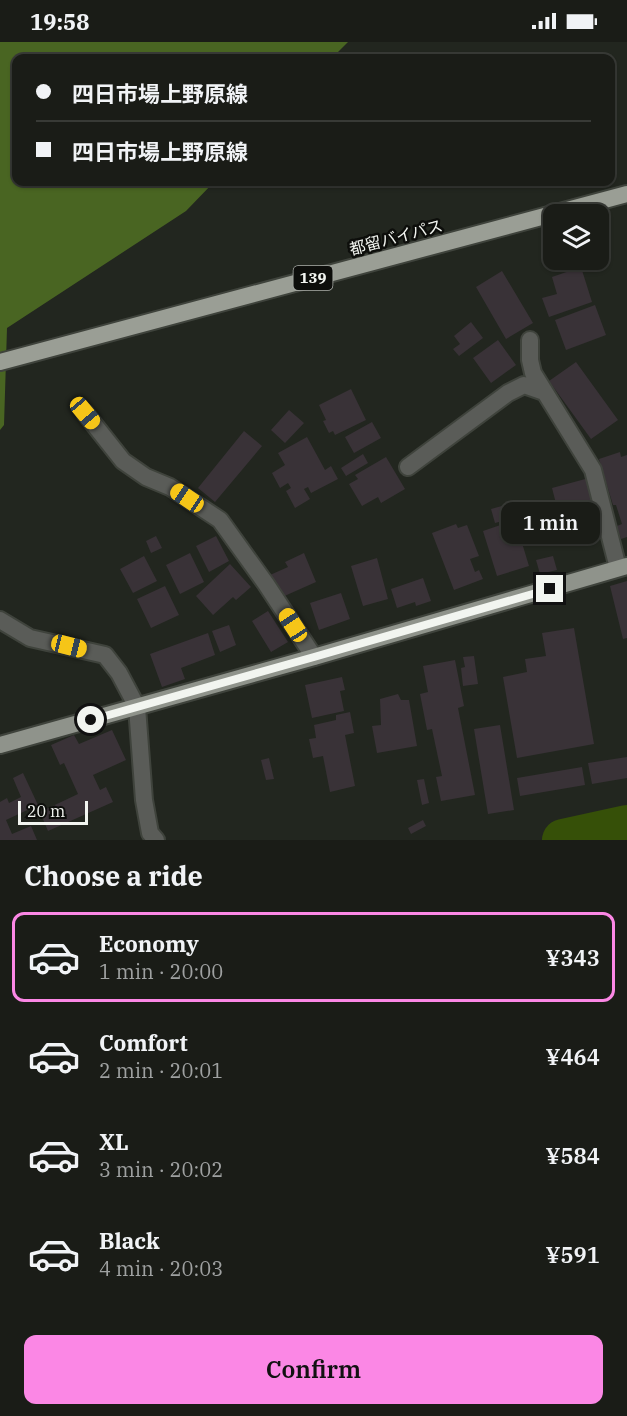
<!DOCTYPE html>
<meta charset="utf-8">
<style>
body{margin:0;font-family:"IBM Plex Serif","Noto Sans JP",serif;background:#232520;color:#f1f3f6;height:100vh;display:flex;flex-direction:column;font-size:22px;white-space:nowrap}
*{box-sizing:border-box;margin:0}
p{font-size:20px;color:#9fa1a1}
.icon{flex:none;width:33px;height:33px;fill:none;stroke:currentColor;stroke-width:2;stroke-linecap:round;stroke-linejoin:round}
.map{position:relative;height:798px;overflow:hidden}
.side{display:flex;flex-direction:column;background:#1a1c17;flex:1}
.side>*{flex:none}
.hud{position:absolute;left:12px;top:12px;width:603px;height:132px;border-radius:12px;box-shadow:0 2px 4px #0004,0 0 0 2px #383a36;display:grid;align-content:center;height:132px;padding:0 24px;background:#1a1c17}
.buttons{position:absolute;left:543px;top:162px;display:grid;gap:12px}
.buttons a{display:grid;place-items:center;width:66px;height:66px;border-radius:12px;background:#1a1c17;box-shadow:0 2px 4px #0004,0 0 0 2px #383a36;font-size:30px}
.scale{position:absolute;left:18px;bottom:15px;width:70px;box-sizing:border-box;padding-left:6px;border:3px solid #f2f5f0;border-top:0;font-size:16px;line-height:21px;white-space:nowrap;color:#f2f5f0;-webkit-text-stroke:4px #0d0e0b;paint-order:stroke}
.end{position:absolute;width:27px;height:27px;margin:-14px;border:8px solid #f2f5f0;background:#111;box-shadow:0 0 0 3px #111}
.from{border-radius:50%}
.bubble{position:absolute;height:42px;border-radius:12px;background:#1a1c17;box-shadow:0 2px 4px #0004,0 0 0 2px #383a36;font-size:20px;font-weight:600;line-height:42px;text-align:center}
.car{position:absolute;width:18px;height:36px;margin:-18px -9px;border-radius:8px;box-shadow:0 0 4px 2px #0007;background:linear-gradient(#f5c518 24%,#345 0 40%,#f5c518 0 76%,#345 0 86%,#f5c518 0)}
.hud b{display:flex;align-items:center;gap:21px;height:57px;font-size:22px}
.hud b+b{border-top:2px solid #383a36}
.hud i{width:15px;height:15px;background:#f1f3f6}
ul{padding:0;list-style:none}
li{display:flex;align-items:center;gap:18px;height:90px;margin:0 12px 9px;padding:0 12px;border:3px solid transparent;border-radius:12px}
li div{flex:1}
li b{display:block;font-size:22px}
li em{font-style:normal;font-weight:600}
li.active{border-color:#fb87e5}
li>.icon{width:54px;height:54px;stroke-width:1.5}
h2{padding:0 24px;font-size:27px;line-height:72px}
.cta{display:flex;gap:12px;margin-top:auto;padding:12px 24px}
.cta a{flex:1;height:69px;border-radius:12px;background:#fb87e5;color:#111;font-size:24px;font-weight:600;line-height:69px;text-align:center}
.status{display:flex;justify-content:space-between;align-items:center;height:42px;padding:0 30px;background:#1a1c17;direction:ltr}
.status svg{height:16px;fill:currentColor}
.map>svg:first-child{display:block}
</style>
<div class="status"><b>19:58</b><svg viewBox="0 0 49 12"><path d="M0 12V9h3v3zM5 12V6h3v6zM10 12V3h3v9zM15 12V0h3v12zM26 1h20v11H26zM47 4h2v5h-2z"/></svg></div>
<div class="map">
<svg width="627" height="798" viewBox="0 0 627 798">
<rect width="100%" height="100%" fill="#22261f"/>
<path fill="#496522" d="M 0,0 L 348,0 L 332,16 L 16,16 L 16,140 L 214,140 L 186,169 L 7,286 L 4,383 L 0,388 Z"/>
<g fill="none" stroke-linecap="round" stroke-linejoin="round">
<path stroke="#365008" stroke-width="42" d="M 563,798 L 627,784"/>
</g>
<path fill="#393237" d="M 581,225 L 592,260 L 549,275 L 542,256 L 557,252 L 552,235 Z
M 502,229 L 533,281 L 506,297 L 476,245 Z
M 595,263 L 606,293 L 566,308 L 555,278 Z
M 471,280 L 483,296 L 459,314 L 453,307 L 460,302 L 454,294 Z
M 498,298 L 516,323 L 491,341 L 473,316 Z
M 576,320 L 618,378 L 591,397 L 549,339 Z
M 351,347 L 366,378 L 335,393 L 333,389 L 329,391 L 323,379 L 326,378 L 319,363 Z
M 289,368 L 304,381 L 285,401 L 271,388 Z
M 372,380 L 381,396 L 354,411 L 345,395 Z
M 244,389 L 262,404 L 215,460 L 198,446 Z
M 307,395 L 325,428 L 331,424 L 338,437 L 311,451 L 308,445 L 304,447 L 310,457 L 295,466 L 286,449 L 291,446 L 288,441 L 280,446 L 272,431 L 285,423 L 278,411 Z
M 620,410 L 621,415 L 627,413 L 627,495 L 621,497 L 617,484 L 622,482 L 616,463 L 613,463 L 599,417 Z
M 363,412 L 368,421 L 346,434 L 341,426 Z
M 386,415 L 405,447 L 381,461 L 378,455 L 362,464 L 349,442 L 358,437 L 355,433 Z
M 589,436 L 596,462 L 593,463 L 598,482 L 601,481 L 604,496 L 589,499 L 585,484 L 576,486 L 573,474 L 560,477 L 552,446 Z
M 513,461 L 517,475 L 495,481 L 491,467 Z
M 515,478 L 529,524 L 497,534 L 483,489 Z
M 456,482 L 458,486 L 467,483 L 479,514 L 470,517 L 475,530 L 479,528 L 483,537 L 454,548 L 432,491 Z
M 156,494 L 162,506 L 151,511 L 146,499 Z
M 216,494 L 229,519 L 209,530 L 196,504 Z
M 190,511 L 204,540 L 180,552 L 166,523 Z
M 304,511 L 316,540 L 280,556 L 270,533 L 288,525 L 285,520 Z
M 144,514 L 157,539 L 133,551 L 120,527 Z
M 553,514 L 557,528 L 540,532 L 536,518 Z
M 377,516 L 388,557 L 363,564 L 351,524 Z
M 230,522 L 251,545 L 236,558 L 233,555 L 213,573 L 196,554 Z
M 423,536 L 431,559 L 416,564 L 415,560 L 397,566 L 391,547 Z
M 627,539 L 627,596 L 623,597 L 610,544 Z
M 165,544 L 179,573 L 151,586 L 137,557 Z
M 341,551 L 350,577 L 319,588 L 310,561 Z
M 268,569 L 288,600 L 271,610 L 252,579 Z
M 229,583 L 236,603 L 220,610 L 212,589 Z
M 574,586 L 594,702 L 517,716 L 503,635 L 527,630 L 525,617 L 546,614 L 542,591 Z
M 208,591 L 215,613 L 181,626 L 185,637 L 162,645 L 150,612 Z
M 474,614 L 478,642 L 463,644 L 461,626 L 465,625 L 463,615 Z
M 455,618 L 464,664 L 458,666 L 475,753 L 441,759 L 436,735 L 442,734 L 432,687 L 427,688 L 420,652 L 428,650 L 423,624 Z
M 342,635 L 345,648 L 340,649 L 344,669 L 312,676 L 305,643 Z
M 398,652 L 401,658 L 409,658 L 417,704 L 377,711 L 372,684 L 381,683 L 380,657 Z
M 350,670 L 354,691 L 345,693 L 355,744 L 330,750 L 323,714 L 313,716 L 309,697 L 316,696 L 314,683 L 336,678 L 336,673 Z
M 500,683 L 514,768 L 488,772 L 474,687 Z
M 112,688 L 126,718 L 93,733 L 100,748 L 106,745 L 113,760 L 48,789 L 40,770 L 78,752 L 64,721 L 60,723 L 51,703 L 74,693 L 79,702 Z
M 627,715 L 627,736 L 592,742 L 588,721 Z
M 269,716 L 274,737 L 266,738 L 261,718 Z
M 582,725 L 585,743 L 520,754 L 517,736 Z
M 23,731 L 38,763 L 6,778 L 12,792 L 31,784 L 37,798 L 0,798 L 0,760 L 7,756 L 9,761 L 21,755 L 13,736 Z
M 424,737 L 429,761 L 422,763 L 417,738 Z
M 423,778 L 426,784 L 411,792 L 408,786 Z"/>
<g fill="none" stroke-linecap="round" stroke-linejoin="round">
<g stroke="#3f433c" stroke-width="20">
<path id="minor" d="M 530,298 L 530,318 L 533,331 L 593,428 L 618,526
M 85,371 L 123,419 L 146,435 L 170,445 L 220,478 L 266,542 L 314,615
M 408,425 L 508,351 L 524,343 L 544,350
M 0,578 L 30,596 L 105,613 L 119,631 L 137,665 L 144,758 L 150,791 L 156,798"/>
</g>
<g stroke="#3f433c" stroke-width="20">
<path id="primary" d="M 0,703 L 314,615 L 627,524"/>
</g>
<g stroke="#3f433c" stroke-width="20">
<path id="trunk" d="M 0,320 L 627,152"/>
</g>
<use href="#minor" stroke="#5a5c58" stroke-width="16"/>
<use href="#primary" stroke="#8f938b" stroke-width="16"/>
<use href="#trunk" stroke="#9a9e95" stroke-width="16"/>
</g>
<g fill="none" stroke-linecap="round" stroke-linejoin="round">
<path stroke="#f2f5f0" stroke-width="8" d="M 91,678 L 314,615 L 550,547"/>
</g>
<g text-anchor="middle" stroke-width="5" stroke-linejoin="round" paint-order="stroke">
<rect fill="#0d0e0b" stroke="#adb0ab" stroke-width="1.5" x="293.5" y="224" width="39" height="24" rx="4.5"/>
<g font-size="15" font-weight="bold" fill="#f2f5f0">
<text x="313" y="241">139</text>
</g>
<g font-size="16" fill="#f2f5f0" stroke="#0d0e0b">
<text transform="translate(396 195) rotate(-15)" y="6">都留バイパス</text>
</g>
</g>
</svg>
<div class="buttons">
<a><svg class="icon" aria-label="layers" viewBox="0 0 24 24"><path d="M12 4l9 5-9 5-9-5zM3 14l9 5 9-5"/></svg></a>
</div>
<div class="scale">20 m</div>
<i class="end from" style="left:91px;top:678px"></i>
<i class="end" style="left:550px;top:547px"></i>
<div class="bubble" style="left:501px;top:460px;width:99px">1 min</div>
<i class="car" style="left:85px;top:371px;rotate:140deg"></i>
<i class="car" style="left:187px;top:456px;rotate:304deg"></i>
<i class="car" style="left:293px;top:583px;rotate:327deg"></i>
<i class="car" style="left:69px;top:604px;rotate:104deg"></i>
<div class="hud">
<b><i class="from"></i>四日市場上野原線</b>
<b><i></i>四日市場上野原線</b>
</div>
</div>
<section class="side">
<h2>Choose a ride</h2>
<ul>
<li class="active"><svg class="icon" aria-label="car" viewBox="0 0 24 24"><path d="M5 17H2v-5l4-1 3-4h7l3 4 3 1v5h-3M9 17h6M6 11h13"/><circle cx="7" cy="17" r="2"/><circle cx="17" cy="17" r="2"/></svg><div><b>Economy</b><p>1 min · 20:00</p></div><em>¥343</em></li>
<li><svg class="icon" aria-label="car" viewBox="0 0 24 24"><path d="M5 17H2v-5l4-1 3-4h7l3 4 3 1v5h-3M9 17h6M6 11h13"/><circle cx="7" cy="17" r="2"/><circle cx="17" cy="17" r="2"/></svg><div><b>Comfort</b><p>2 min · 20:01</p></div><em>¥464</em></li>
<li><svg class="icon" aria-label="car" viewBox="0 0 24 24"><path d="M5 17H2v-5l4-1 3-4h7l3 4 3 1v5h-3M9 17h6M6 11h13"/><circle cx="7" cy="17" r="2"/><circle cx="17" cy="17" r="2"/></svg><div><b>XL</b><p>3 min · 20:02</p></div><em>¥584</em></li>
<li><svg class="icon" aria-label="car" viewBox="0 0 24 24"><path d="M5 17H2v-5l4-1 3-4h7l3 4 3 1v5h-3M9 17h6M6 11h13"/><circle cx="7" cy="17" r="2"/><circle cx="17" cy="17" r="2"/></svg><div><b>Black</b><p>4 min · 20:03</p></div><em>¥591</em></li>
</ul>
<div class="cta"><a>Confirm</a></div>
</section>
